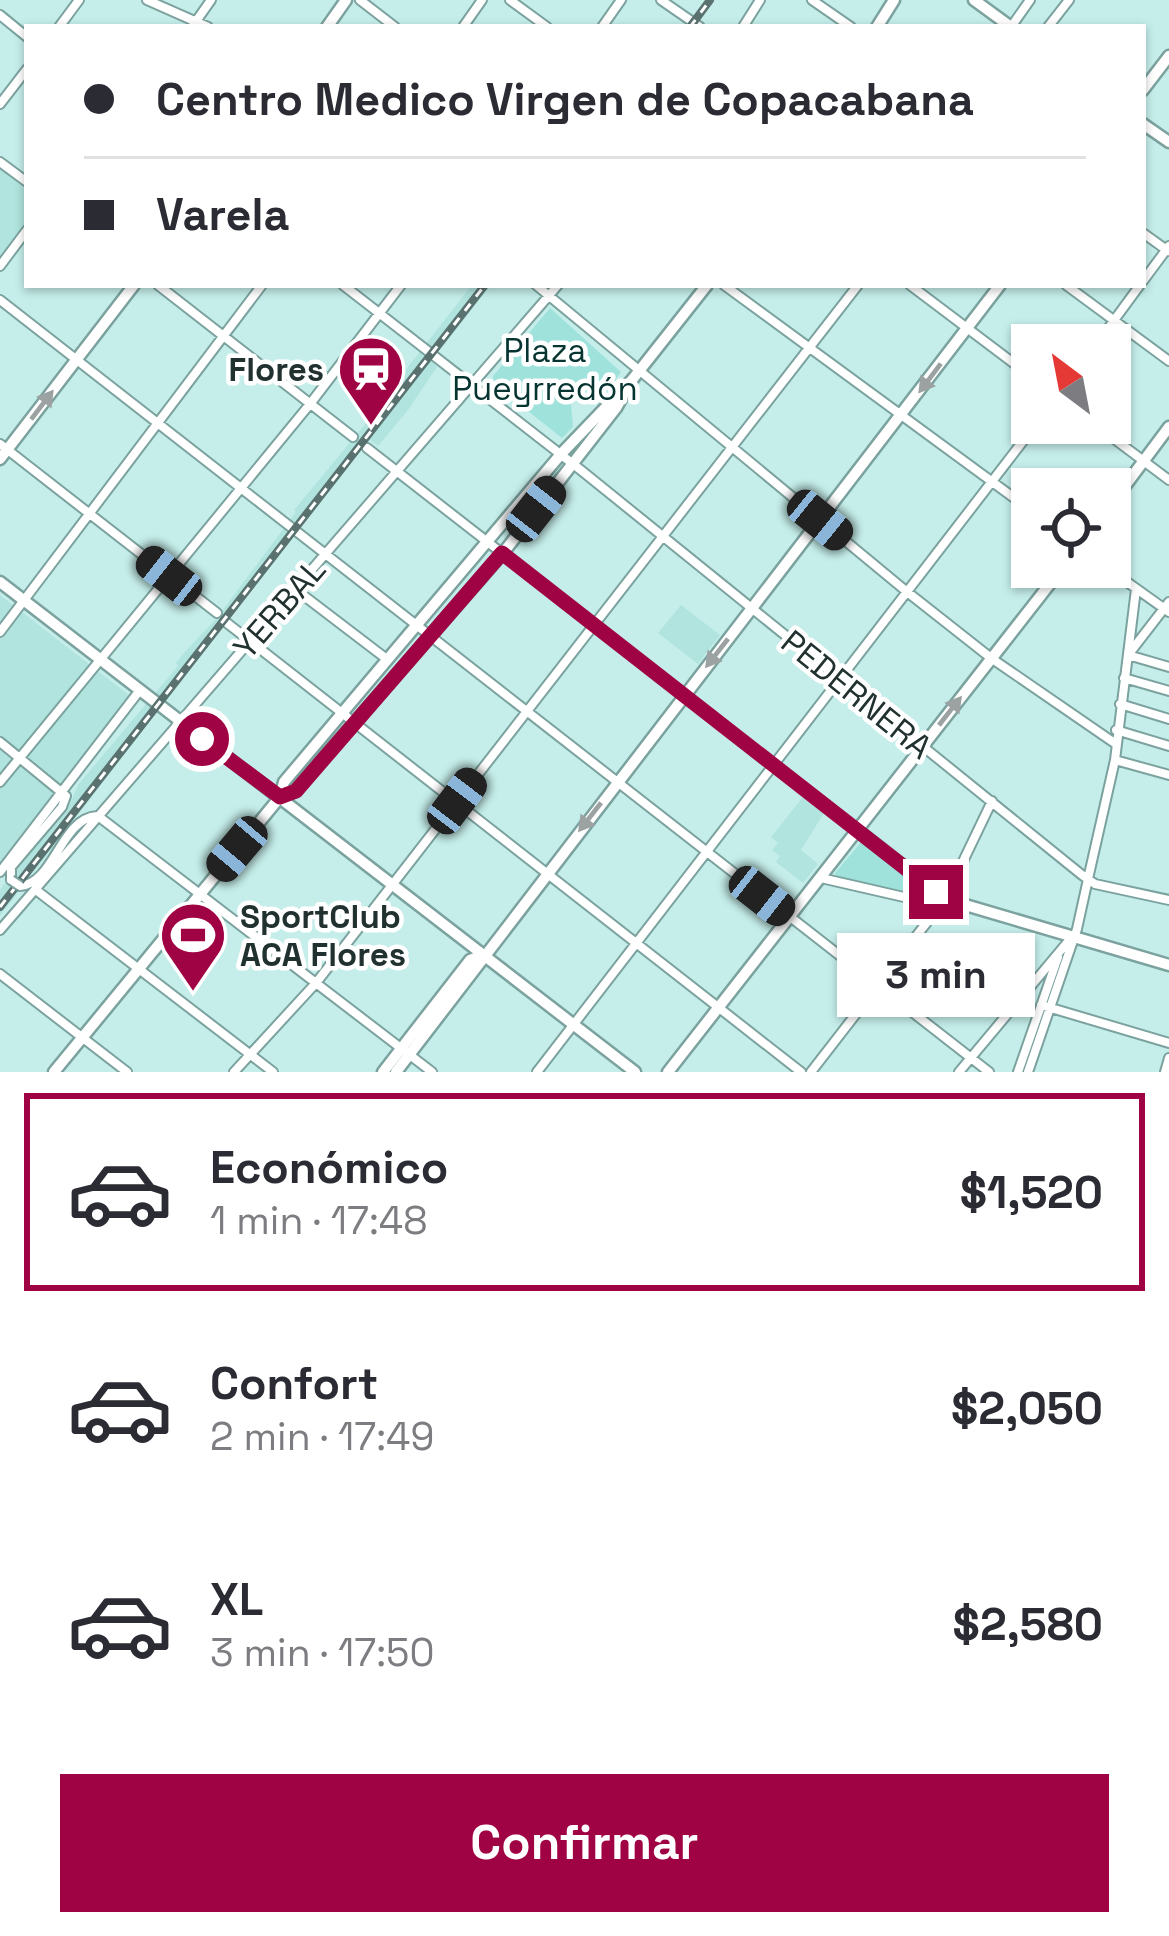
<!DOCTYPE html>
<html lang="es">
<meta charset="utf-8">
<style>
body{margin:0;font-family:"Space Grotesk",sans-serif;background:#f7f7f7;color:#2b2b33;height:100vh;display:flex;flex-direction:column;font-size:45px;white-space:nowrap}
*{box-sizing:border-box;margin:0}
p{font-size:39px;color:#7c7c81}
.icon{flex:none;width:66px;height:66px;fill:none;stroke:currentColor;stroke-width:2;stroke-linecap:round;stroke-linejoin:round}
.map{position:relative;height:1072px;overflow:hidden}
.sheet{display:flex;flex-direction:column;background:#fff;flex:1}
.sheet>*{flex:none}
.hud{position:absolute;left:24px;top:24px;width:1122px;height:264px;border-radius:0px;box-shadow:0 3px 9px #0004;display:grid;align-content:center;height:264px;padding:0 60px;background:#fff}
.needle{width:78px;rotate:328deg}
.buttons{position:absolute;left:1011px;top:324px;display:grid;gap:24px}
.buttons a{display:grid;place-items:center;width:120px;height:120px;border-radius:0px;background:#fff;box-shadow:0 3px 9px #0004;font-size:60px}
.end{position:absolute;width:54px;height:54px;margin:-27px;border:15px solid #a00343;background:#fff;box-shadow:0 0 0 6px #fff}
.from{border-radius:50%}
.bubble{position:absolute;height:84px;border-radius:0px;background:#fff;box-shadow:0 3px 9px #0004;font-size:39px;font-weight:600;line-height:84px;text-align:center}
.car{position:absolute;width:36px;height:72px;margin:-36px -18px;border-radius:15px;box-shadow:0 0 9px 3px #0007;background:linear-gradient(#222 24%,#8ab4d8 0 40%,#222 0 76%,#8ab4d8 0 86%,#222 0)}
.hud b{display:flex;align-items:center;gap:42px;height:114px;font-size:45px}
.hud b+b{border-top:3px solid #e1e1e2}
.hud i{width:30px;height:30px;background:#2b2b33}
ul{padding:21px 0 0;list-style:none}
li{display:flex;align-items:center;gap:36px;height:198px;margin:0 24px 18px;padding:0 36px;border:6px solid transparent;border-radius:0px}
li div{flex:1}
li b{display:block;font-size:45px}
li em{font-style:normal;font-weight:600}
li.active{border-color:#a00343}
li>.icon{width:108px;height:108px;stroke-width:1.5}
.primary-button{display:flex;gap:24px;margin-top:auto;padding:24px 60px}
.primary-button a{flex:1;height:138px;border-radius:0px;background:#a00343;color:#fff;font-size:48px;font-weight:600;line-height:138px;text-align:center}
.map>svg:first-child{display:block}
</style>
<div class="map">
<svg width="1169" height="1072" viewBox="0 0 1169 1072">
<rect width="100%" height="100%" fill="#c5eeea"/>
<path fill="#b1e4de" d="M 0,169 L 27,190 L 27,222 L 0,257 Z
M 472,285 L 491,285 L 431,361 L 437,367 L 408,410 L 378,446 L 370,440 L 327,491 L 0,916 L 0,890 L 16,866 L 70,804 L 78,785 L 178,666 L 176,663 L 183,654 L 216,619 L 296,512 L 294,510 L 376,411 L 378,400 L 393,386 Z
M 0,595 L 130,696 L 0,867 Z
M 681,605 L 720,635 L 698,664 L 658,633 Z
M 803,797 L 824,813 L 801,850 L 818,864 L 803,883 L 776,862 L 780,856 L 772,850 L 778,843 L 771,837 Z"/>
<path fill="#9fe2dc" d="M 550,308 L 621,372 L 612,385 L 575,387 L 570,393 L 573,427 L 562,438 L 495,385 L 493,376 Z
M 862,841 L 929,893 L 932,900 L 836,878 L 835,873 Z"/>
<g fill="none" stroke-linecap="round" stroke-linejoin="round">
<g stroke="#7ba29e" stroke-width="12">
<path id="minor" d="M 147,0 L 208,27
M 360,0 L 395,27
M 510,0 L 547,27
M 661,0 L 700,27
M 812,0 L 851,27
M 0,15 L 27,37
M 59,27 L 79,0
M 192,27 L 211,0
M 463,27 L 482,0
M 602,27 L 621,0
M 743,27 L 760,0
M 1011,27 L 1030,0
M 1048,27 L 1069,0
M 0,104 L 27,69
M 0,162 L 27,182
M 1143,233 L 1168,251
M 0,266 L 27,230
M 1143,281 L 1169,246
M 158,285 L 353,437
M 343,285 L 582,471 L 1082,875 L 1095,884 L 1169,900
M 536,285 L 906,591 L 991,658 L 1116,744
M 724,285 L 1032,511
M 910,285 L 1032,377
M 1066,285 L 1169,361
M 0,300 L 989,1072
M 1096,345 L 1140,285
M 1093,423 L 1169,480
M 0,444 L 217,613
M 367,448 L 857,830
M 1106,567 L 1169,612
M 295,589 L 388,660
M 1169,602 L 1128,655 L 1169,667
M 227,623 L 801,1072
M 0,632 L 262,285
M 1124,678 L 1169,691
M 1120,704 L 1169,719
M 1116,730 L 1169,746
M 0,742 L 66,796 L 62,807 L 11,867 L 11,880
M 1115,760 L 1169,775
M 0,782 L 310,404 L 401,285
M 98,816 L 432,1072
M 0,872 L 140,690
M 821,878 L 930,903 L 942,900
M 20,886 C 54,884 61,818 97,816
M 36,890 L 273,1072
M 0,930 L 558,285
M 0,974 L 127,1072
M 1041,1005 L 1169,1043
M 234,1072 L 316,983 L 858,285
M 537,1072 L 1037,423
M 811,1072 L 945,899 L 992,801
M 959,1072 L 1071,938
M 1018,1072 L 1058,957
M 1028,1072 L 1077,929 L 1088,879 L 1115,760 L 1136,589
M 1165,1072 L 1169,1058"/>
</g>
<g stroke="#7ba29e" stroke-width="15">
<path id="major" d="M 974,0 L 1011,27
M 327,27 L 346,0
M 877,27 L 894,0
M 1143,90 L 1169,56
M 1143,124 L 1169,142
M 0,459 L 134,285
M 1110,506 L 1169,427
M 0,582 L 635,1072
M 280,797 L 295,791 L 507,548 L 616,408 L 626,390
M 857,830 L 945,899 L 1169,965
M 54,1072 L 280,797 L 284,782 L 561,454 L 632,380 L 707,285
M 383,1072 L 470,960 L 483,955
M 396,1072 L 1000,285
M 668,1072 L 1063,567"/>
</g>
<use href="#minor" stroke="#fff" stroke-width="8"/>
<use href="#major" stroke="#fff" stroke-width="10"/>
<g stroke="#597270" stroke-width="8">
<path id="rail" d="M 690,27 L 710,0
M 0,907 L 485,285"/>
</g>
<use href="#rail" stroke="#fff" stroke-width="3" stroke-dasharray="9" stroke-linecap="butt"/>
<g stroke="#7ba29e" stroke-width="12" stroke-linecap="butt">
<path id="minor-bridge" d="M 11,880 L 20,886"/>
</g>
<use href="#minor-bridge" stroke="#fff" stroke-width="8"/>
</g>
<defs><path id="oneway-solid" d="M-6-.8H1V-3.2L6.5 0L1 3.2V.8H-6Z" transform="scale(3)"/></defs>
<g fill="#9ba2a1">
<use href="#oneway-solid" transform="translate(930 378) rotate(127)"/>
<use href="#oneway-solid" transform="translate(42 405) rotate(-53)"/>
<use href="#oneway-solid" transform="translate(717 653) rotate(128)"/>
<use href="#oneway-solid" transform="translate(950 711) rotate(-52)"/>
<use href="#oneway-solid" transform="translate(590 817) rotate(128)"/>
</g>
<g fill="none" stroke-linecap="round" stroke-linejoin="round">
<path stroke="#a00343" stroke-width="15" d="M 202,739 L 280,797 L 296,791 L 502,553 L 936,892"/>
</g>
<defs>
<g id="station-pin" transform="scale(3.45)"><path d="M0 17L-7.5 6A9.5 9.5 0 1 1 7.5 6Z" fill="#a00343" stroke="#fff"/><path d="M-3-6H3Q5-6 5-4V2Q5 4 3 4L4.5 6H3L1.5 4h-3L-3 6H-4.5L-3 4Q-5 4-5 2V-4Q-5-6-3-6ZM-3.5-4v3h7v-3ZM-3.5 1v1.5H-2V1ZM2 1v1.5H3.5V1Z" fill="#fff"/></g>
<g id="stadium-pin" transform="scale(3.45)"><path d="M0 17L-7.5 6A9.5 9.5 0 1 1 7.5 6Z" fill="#a00343" stroke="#fff"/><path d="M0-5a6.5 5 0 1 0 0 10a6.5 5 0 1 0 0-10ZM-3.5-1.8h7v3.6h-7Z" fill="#fff"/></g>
</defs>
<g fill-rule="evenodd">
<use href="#station-pin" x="371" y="369"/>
<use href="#stadium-pin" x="193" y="935"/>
</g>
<g text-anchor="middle" stroke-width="9" stroke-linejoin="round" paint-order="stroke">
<g font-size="33" fill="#053431" stroke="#fff">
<text x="545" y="362">Plaza<tspan x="545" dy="38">Pueyrredón</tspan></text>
</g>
<g font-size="33" font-weight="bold" fill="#20312f" stroke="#fff" text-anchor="end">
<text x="324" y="381">Flores</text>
<text x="240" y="928" text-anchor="start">SportClub<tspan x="240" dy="38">ACA Flores</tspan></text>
</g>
<g font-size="33" fill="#20312f" stroke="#fff">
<text transform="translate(279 608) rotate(-49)" y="12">YERBAL</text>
<text transform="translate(857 694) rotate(39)" y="12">PEDERNERA</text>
</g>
</g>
</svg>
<div class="buttons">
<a><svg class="needle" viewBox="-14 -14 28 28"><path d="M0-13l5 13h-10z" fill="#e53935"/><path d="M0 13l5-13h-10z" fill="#7c7c81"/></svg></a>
<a><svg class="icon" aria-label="locate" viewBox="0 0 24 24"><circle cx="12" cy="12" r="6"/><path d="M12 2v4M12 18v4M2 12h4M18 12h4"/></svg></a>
</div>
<i class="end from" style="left:202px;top:739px"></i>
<i class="end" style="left:936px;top:892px"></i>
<div class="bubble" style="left:837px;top:933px;width:198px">3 min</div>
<i class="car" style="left:536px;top:509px;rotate:38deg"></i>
<i class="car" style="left:820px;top:520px;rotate:129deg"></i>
<i class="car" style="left:169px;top:576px;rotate:308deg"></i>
<i class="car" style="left:457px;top:801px;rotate:37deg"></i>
<i class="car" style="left:237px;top:849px;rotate:220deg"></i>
<i class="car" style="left:762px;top:896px;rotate:128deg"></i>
<div class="hud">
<b><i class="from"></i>Centro Medico Virgen de Copacabana</b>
<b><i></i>Varela</b>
</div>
</div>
<section class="sheet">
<ul>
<li class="active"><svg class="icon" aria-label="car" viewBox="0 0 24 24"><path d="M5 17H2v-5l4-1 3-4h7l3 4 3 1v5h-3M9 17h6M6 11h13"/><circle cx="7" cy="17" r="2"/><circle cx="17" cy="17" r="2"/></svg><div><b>Económico</b><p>1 min · 17:48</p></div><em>$1,520</em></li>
<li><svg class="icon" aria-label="car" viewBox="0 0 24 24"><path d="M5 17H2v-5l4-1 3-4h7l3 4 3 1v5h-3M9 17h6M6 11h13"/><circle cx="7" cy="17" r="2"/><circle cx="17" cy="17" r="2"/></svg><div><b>Confort</b><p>2 min · 17:49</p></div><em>$2,050</em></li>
<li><svg class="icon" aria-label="car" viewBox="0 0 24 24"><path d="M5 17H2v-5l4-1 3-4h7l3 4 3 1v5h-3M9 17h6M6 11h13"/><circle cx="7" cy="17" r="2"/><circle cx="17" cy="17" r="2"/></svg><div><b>XL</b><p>3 min · 17:50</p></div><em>$2,580</em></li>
</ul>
<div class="primary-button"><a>Confirmar</a></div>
</section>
